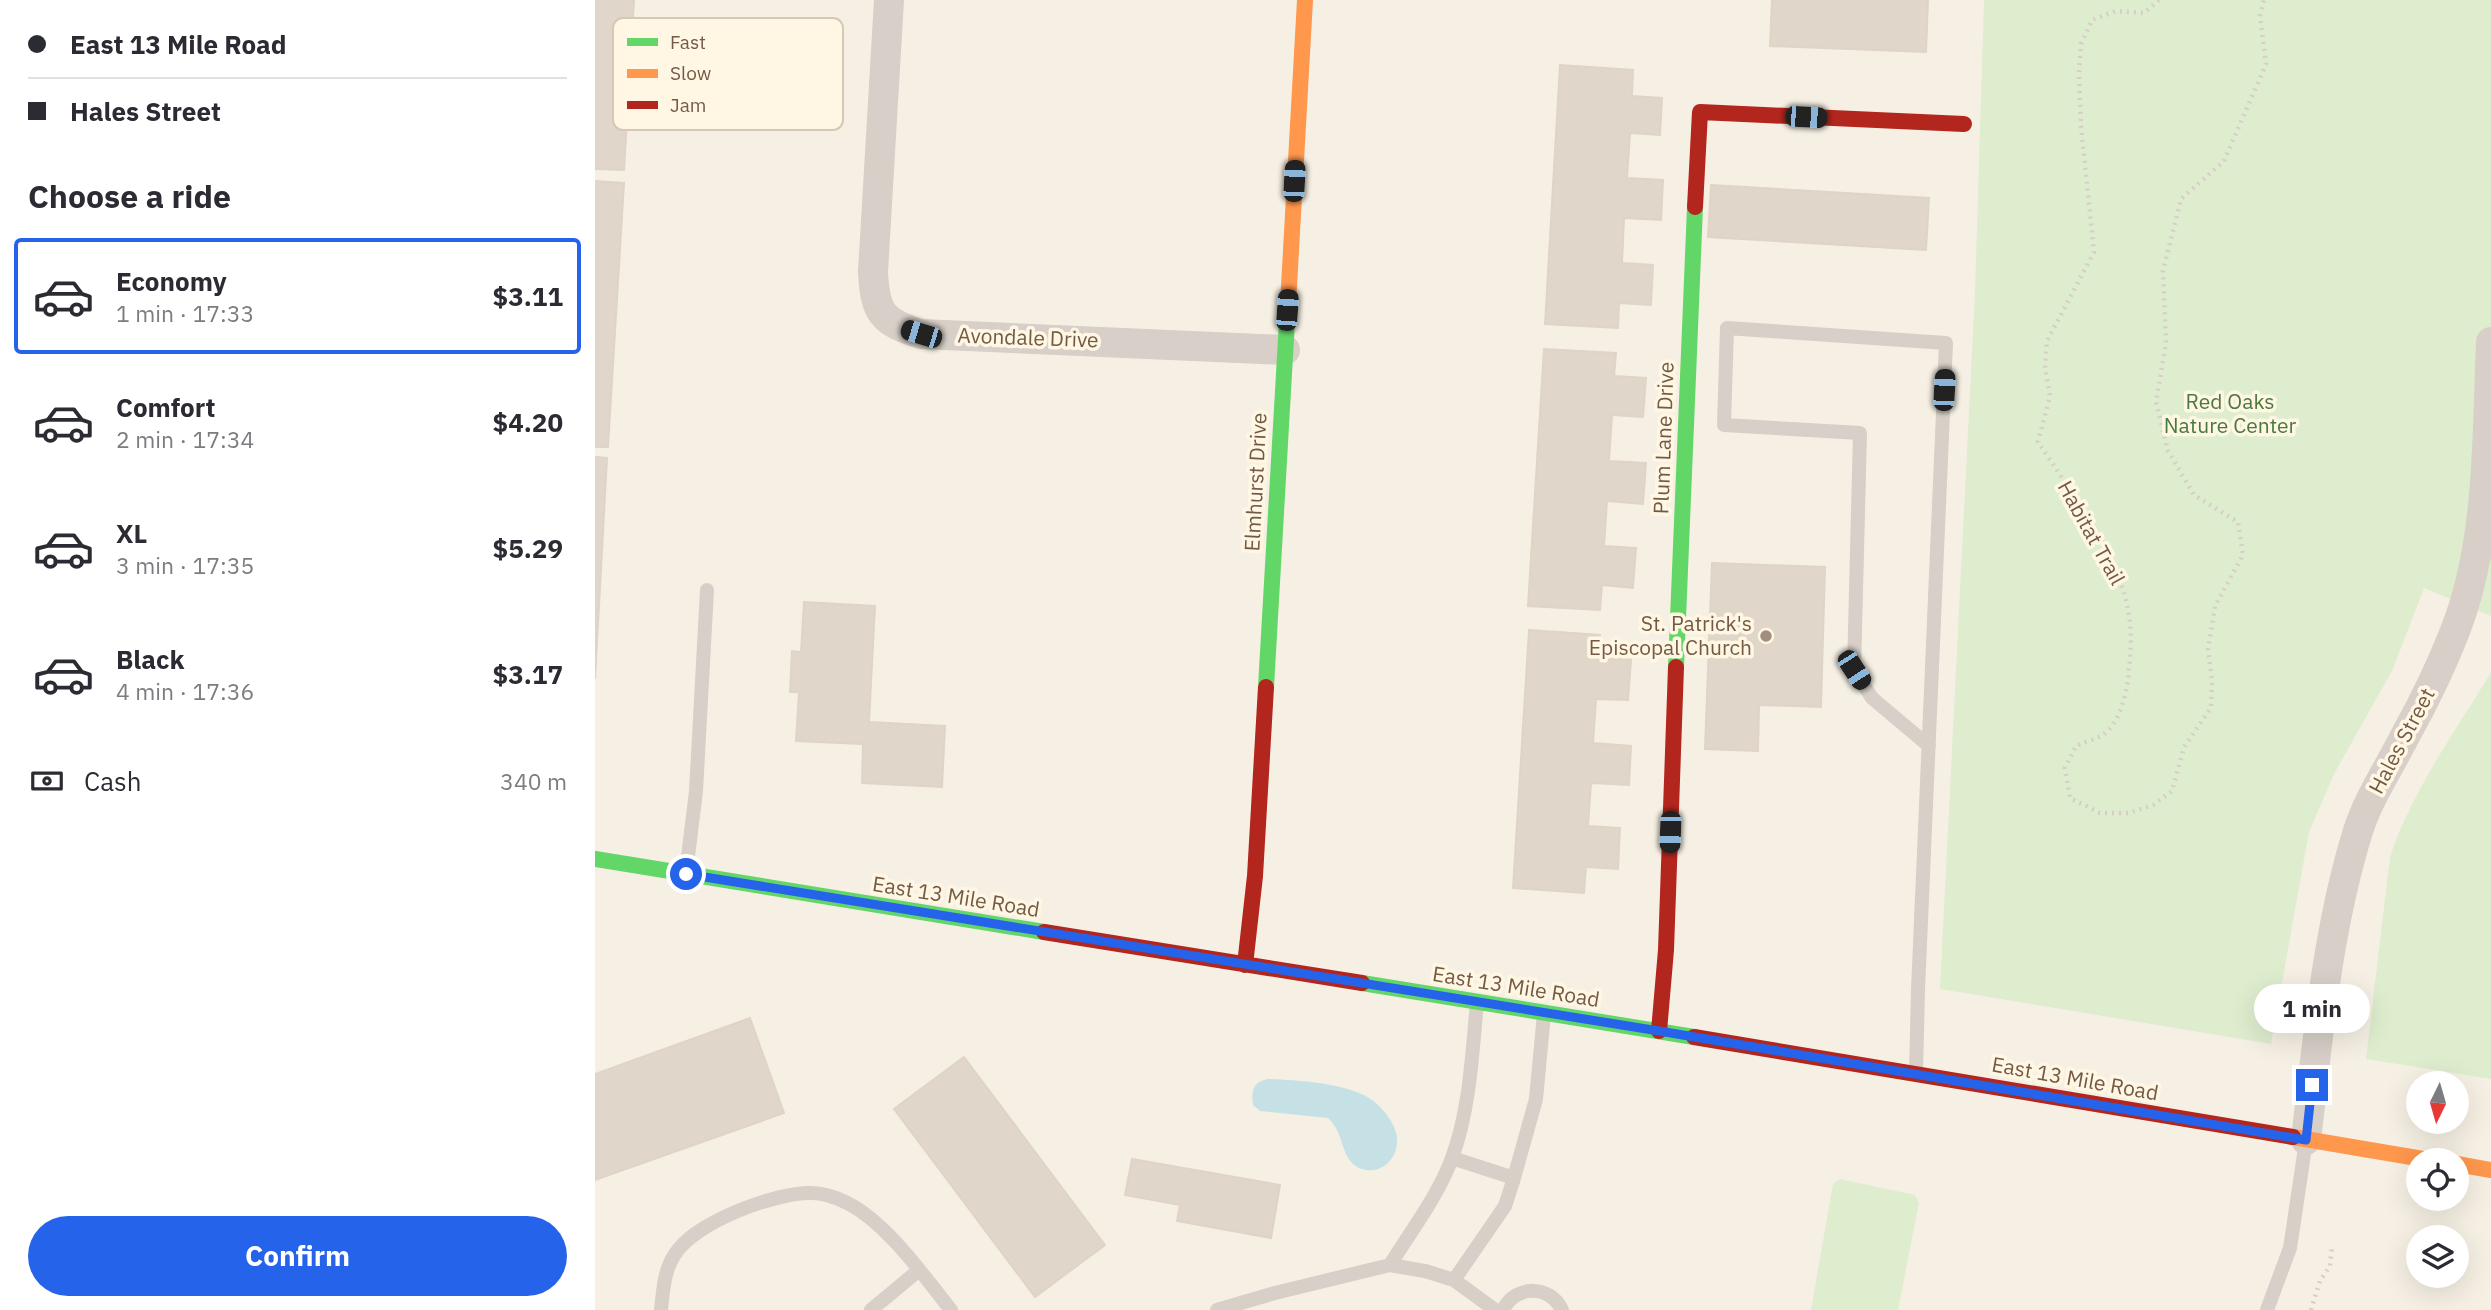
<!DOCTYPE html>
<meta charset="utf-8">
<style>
body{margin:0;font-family:"IBM Plex Sans",sans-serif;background:#f2f2f3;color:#2b2b33;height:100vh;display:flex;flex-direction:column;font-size:26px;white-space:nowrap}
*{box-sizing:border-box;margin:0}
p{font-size:23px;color:#7c7c81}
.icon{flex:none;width:38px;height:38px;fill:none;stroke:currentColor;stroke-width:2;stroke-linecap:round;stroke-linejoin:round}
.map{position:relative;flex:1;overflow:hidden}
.panel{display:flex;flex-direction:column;background:#fff;width:595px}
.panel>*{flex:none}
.guide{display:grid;align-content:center;height:154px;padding:0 28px;background:#fff}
.needle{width:46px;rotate:185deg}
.tools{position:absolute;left:1811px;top:1071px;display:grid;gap:14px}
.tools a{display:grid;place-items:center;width:63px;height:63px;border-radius:50%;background:#fff;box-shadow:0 7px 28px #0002;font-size:35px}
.end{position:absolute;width:32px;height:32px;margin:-16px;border:9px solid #2563eb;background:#fff;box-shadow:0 0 0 4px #fff}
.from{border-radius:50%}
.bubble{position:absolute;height:49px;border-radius:24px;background:#fff;box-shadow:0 7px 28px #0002;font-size:23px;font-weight:800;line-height:49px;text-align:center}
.car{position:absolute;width:21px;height:42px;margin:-21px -10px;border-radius:9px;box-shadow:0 0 5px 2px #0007;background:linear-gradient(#222 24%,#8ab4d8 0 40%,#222 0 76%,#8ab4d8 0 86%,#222 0)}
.guide b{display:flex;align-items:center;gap:24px;height:66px;font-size:26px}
.guide b+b{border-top:2px solid #e1e1e2}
.guide i{width:18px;height:18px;background:#2b2b33}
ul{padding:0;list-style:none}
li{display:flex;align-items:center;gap:21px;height:116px;margin:0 14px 10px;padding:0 14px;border:4px solid transparent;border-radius:7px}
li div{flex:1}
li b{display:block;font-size:26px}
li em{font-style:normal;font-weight:800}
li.active{border-color:#2563eb}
li>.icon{width:63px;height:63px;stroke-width:1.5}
h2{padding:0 28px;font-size:32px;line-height:84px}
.pay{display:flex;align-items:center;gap:18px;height:77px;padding:0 28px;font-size:26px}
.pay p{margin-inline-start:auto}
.cta{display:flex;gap:14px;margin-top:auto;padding:14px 28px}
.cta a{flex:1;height:80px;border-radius:42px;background:#2563eb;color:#fff;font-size:28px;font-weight:800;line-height:80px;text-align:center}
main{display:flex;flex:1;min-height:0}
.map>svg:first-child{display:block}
</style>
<main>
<section class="panel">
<div class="guide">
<b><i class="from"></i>East 13 Mile Road</b>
<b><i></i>Hales Street</b>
</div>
<h2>Choose a ride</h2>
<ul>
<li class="active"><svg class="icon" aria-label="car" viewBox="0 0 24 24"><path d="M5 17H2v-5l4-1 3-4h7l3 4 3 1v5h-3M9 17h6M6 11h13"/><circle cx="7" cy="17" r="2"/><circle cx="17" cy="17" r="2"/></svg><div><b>Economy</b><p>1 min · 17:33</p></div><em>$3.11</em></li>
<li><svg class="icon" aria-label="car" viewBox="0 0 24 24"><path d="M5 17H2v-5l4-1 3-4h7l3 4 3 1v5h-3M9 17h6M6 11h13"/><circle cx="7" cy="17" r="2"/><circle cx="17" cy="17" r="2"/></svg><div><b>Comfort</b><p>2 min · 17:34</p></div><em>$4.20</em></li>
<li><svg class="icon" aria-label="car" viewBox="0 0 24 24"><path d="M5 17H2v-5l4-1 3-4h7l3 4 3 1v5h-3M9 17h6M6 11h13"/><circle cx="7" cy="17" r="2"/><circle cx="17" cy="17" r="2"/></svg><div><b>XL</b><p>3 min · 17:35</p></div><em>$5.29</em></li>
<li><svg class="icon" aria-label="car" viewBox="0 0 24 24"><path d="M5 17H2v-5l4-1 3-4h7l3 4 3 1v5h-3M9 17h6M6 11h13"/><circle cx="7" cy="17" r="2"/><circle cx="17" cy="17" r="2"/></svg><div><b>Black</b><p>4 min · 17:36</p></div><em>$3.17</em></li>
</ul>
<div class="pay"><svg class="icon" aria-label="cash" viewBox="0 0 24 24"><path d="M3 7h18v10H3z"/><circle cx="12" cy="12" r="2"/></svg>Cash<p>340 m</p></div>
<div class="cta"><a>Confirm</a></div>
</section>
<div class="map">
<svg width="1896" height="1310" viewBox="0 0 1896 1310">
<rect width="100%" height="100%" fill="#f6f0e4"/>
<path fill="#deedce" d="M 1389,0 L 1896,0 L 1896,616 L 1829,588 L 1798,669 L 1739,774 L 1714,832 L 1676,1044 L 1345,989 L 1380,292 Z
M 1896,672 L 1896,1079 L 1771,1059 L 1795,857 C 1815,794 1862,729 1896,672 Z
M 1245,1179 L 1320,1195 L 1324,1203 L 1303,1310 L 1216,1310 L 1238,1184 Z"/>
<path fill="#c6e1e6" d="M 673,1079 C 701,1080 750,1083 774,1098 C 786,1105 800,1122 802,1137 C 804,1159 785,1177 764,1168 C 745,1159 750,1133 733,1118 L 665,1111 L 658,1105 C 656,1090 658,1082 673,1079 Z"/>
<path fill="#e0d6c9" stroke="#dfd4c6" stroke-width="2" d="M 0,0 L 39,0 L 29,170 L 0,169 Z
M 1177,0 L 1333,0 L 1331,52 L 1175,46 Z
M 965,65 L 1038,70 L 1037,96 L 1067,98 L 1065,135 L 1035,133 L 1032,178 L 1068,180 L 1066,220 L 1029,218 L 1027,263 L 1058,265 L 1056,305 L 1024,303 L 1023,328 L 950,324 Z
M 0,181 L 29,183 L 13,447 L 0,447 Z
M 1116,185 L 1334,198 L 1331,250 L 1113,237 Z
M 949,349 L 1021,353 L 1019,376 L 1051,378 L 1048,417 L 1017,415 L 1014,461 L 1051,463 L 1048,504 L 1012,501 L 1009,546 L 1041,548 L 1038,588 L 1007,585 L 1005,610 L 933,606 Z
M 0,457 L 12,458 L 0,679 Z
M 1117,563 L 1230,567 L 1226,707 L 1164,705 L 1163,751 L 1110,749 Z
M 209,602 L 280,606 L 274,722 L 350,726 L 347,787 L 267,783 L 268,744 L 201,741 L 204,692 L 195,692 L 197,651 L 206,652 Z
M 934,630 L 1005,635 L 1003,657 L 1036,660 L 1033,700 L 1001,699 L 998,743 L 1036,746 L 1034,785 L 996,783 L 993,826 L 1025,828 L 1023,869 L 991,867 L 989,893 L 918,888 Z
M 155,1018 L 189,1113 L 0,1180 L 0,1074 Z
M 369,1057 L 510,1245 L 440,1297 L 299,1109 Z
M 537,1159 L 685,1185 L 676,1238 L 582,1221 L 585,1205 L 530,1195 Z"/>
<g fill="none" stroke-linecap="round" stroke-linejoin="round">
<path stroke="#d6cec7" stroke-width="4.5" stroke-dasharray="2 5" stroke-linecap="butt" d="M 1564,0 L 1549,13 L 1521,11 L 1497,20 L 1486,44 L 1484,73 L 1486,126 L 1499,252 L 1452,341 L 1450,367 L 1455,396 L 1443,442 C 1474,489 1527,560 1534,616 C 1537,634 1536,652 1534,669 C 1533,690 1525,725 1506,736 C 1498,740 1489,742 1481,746 L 1470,768 L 1475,798 L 1505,813 L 1534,813 L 1558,805 L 1577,791 L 1589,747 L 1616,708 L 1617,680 L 1613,650 L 1620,606 L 1648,555 L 1643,522 L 1599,495 L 1573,451 L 1561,402 L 1571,342 L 1568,271 L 1586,199 L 1629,161 L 1671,64 L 1665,16 L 1669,0
M 1716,1310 L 1725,1281 L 1735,1266 L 1737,1246"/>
<path stroke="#d7cfc8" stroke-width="14" d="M 91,873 L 101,791 L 112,590
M 1321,1073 L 1323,990 L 1351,343 L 1132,328 L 1129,425 L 1265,433 L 1259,670 L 1277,698 L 1334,746
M 857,1158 L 919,1178
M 795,1265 C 816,1231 843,1196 857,1158 C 875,1109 877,1054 882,1003
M 859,1280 L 910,1206 L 919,1178 L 941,1099 L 949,1014
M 66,1310 C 68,1291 69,1270 80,1254 C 100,1222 181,1192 217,1193 C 226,1193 240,1197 248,1201 C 288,1218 329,1276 356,1310
M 276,1310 L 324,1270
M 622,1310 L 680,1293 L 795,1265 L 830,1271 L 859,1280 L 900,1310
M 908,1310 C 920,1284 956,1285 967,1310
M 1672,1310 L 1695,1248 L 1711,1141"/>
<path stroke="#d7cfc8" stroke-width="30" d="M 294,0 L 278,272 C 280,313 287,322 326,334 L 690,350
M 1711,1140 C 1723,1037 1732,931 1763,831 C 1774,797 1794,768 1810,736 C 1829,702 1846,667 1860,631 C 1895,543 1892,435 1896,342"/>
<path stroke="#63d668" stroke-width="16" d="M 1081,667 L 1100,207
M 671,687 L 693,304
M 0,859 L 449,932
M 767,983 L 1099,1037"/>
<path stroke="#ff974d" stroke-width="16" d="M 693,304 L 710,0
M 1698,1137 L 1834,1160
M 1862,1164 L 1896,1170"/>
<path stroke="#b3261e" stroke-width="16" d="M 1100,207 L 1105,112 L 1369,124
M 449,932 L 767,983
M 650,965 L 660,876 L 671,687
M 1064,1031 L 1071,950 L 1081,667
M 1099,1037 L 1698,1137"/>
</g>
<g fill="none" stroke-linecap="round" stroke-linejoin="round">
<path stroke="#2563eb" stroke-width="9" d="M 91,874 L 1064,1031 L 1711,1140 L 1717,1085"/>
</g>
<circle fill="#a18e7d" stroke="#fff7e4" stroke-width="2.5" cx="1171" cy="636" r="7"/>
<g text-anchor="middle" stroke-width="7" stroke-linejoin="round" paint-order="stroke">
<g font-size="21" fill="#735a45" stroke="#fff7e4">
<text transform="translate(433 338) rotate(2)" y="7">Avondale Drive</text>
<text transform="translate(1069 438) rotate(-88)" y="7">Plum Lane Drive</text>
<text transform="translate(661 482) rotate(-87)" y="7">Elmhurst Drive</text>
<text transform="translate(1496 533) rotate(61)" y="7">Habitat Trail</text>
<text transform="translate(1807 741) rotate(-62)" y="7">Hales Street</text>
<text transform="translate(361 897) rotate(9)" y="7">East 13 Mile Road</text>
<text transform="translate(921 987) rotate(9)" y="7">East 13 Mile Road</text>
<text transform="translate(1480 1079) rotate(10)" y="7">East 13 Mile Road</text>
</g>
<g font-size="21" fill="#497a3d" stroke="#fff7e4">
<text x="1635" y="409">Red Oaks<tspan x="1635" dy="24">Nature Center</tspan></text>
</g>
<g font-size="21" fill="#735a45" stroke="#fff7e4" text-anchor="end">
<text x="1157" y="631">St. Patrick's<tspan x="1157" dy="24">Episcopal Church</tspan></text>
</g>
</g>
<rect x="18" y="18" width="230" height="112" rx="10" fill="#fff7e4" stroke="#d5c8b4" stroke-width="2"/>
<rect x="32" y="38" width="31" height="8" fill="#63d668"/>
<rect x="32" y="69" width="31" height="9" fill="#ff974d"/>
<rect x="32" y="101" width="31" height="8" fill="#b3261e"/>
<g font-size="19" fill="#735a45">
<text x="75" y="49">Fast</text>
<text x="75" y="80">Slow</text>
<text x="75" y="112">Jam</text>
</g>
</svg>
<div class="tools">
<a><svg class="needle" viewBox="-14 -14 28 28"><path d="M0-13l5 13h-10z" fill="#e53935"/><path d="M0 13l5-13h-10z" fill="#7c7c81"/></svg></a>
<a><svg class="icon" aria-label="locate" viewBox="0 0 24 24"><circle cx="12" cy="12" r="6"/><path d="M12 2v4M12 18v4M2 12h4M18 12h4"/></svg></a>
<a><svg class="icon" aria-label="layers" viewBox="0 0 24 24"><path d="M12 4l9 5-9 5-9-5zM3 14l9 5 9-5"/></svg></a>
</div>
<i class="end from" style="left:91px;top:874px"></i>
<i class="end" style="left:1717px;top:1085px"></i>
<div class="bubble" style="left:1659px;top:984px;width:116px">1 min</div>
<i class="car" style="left:1211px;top:117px;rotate:93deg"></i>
<i class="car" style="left:699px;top:181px;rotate:3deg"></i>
<i class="car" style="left:692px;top:310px;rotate:4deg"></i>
<i class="car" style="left:326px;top:334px;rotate:287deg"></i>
<i class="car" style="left:1349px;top:390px;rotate:3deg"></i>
<i class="car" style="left:1259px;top:670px;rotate:147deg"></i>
<i class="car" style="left:1075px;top:832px;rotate:182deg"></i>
</div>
</main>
